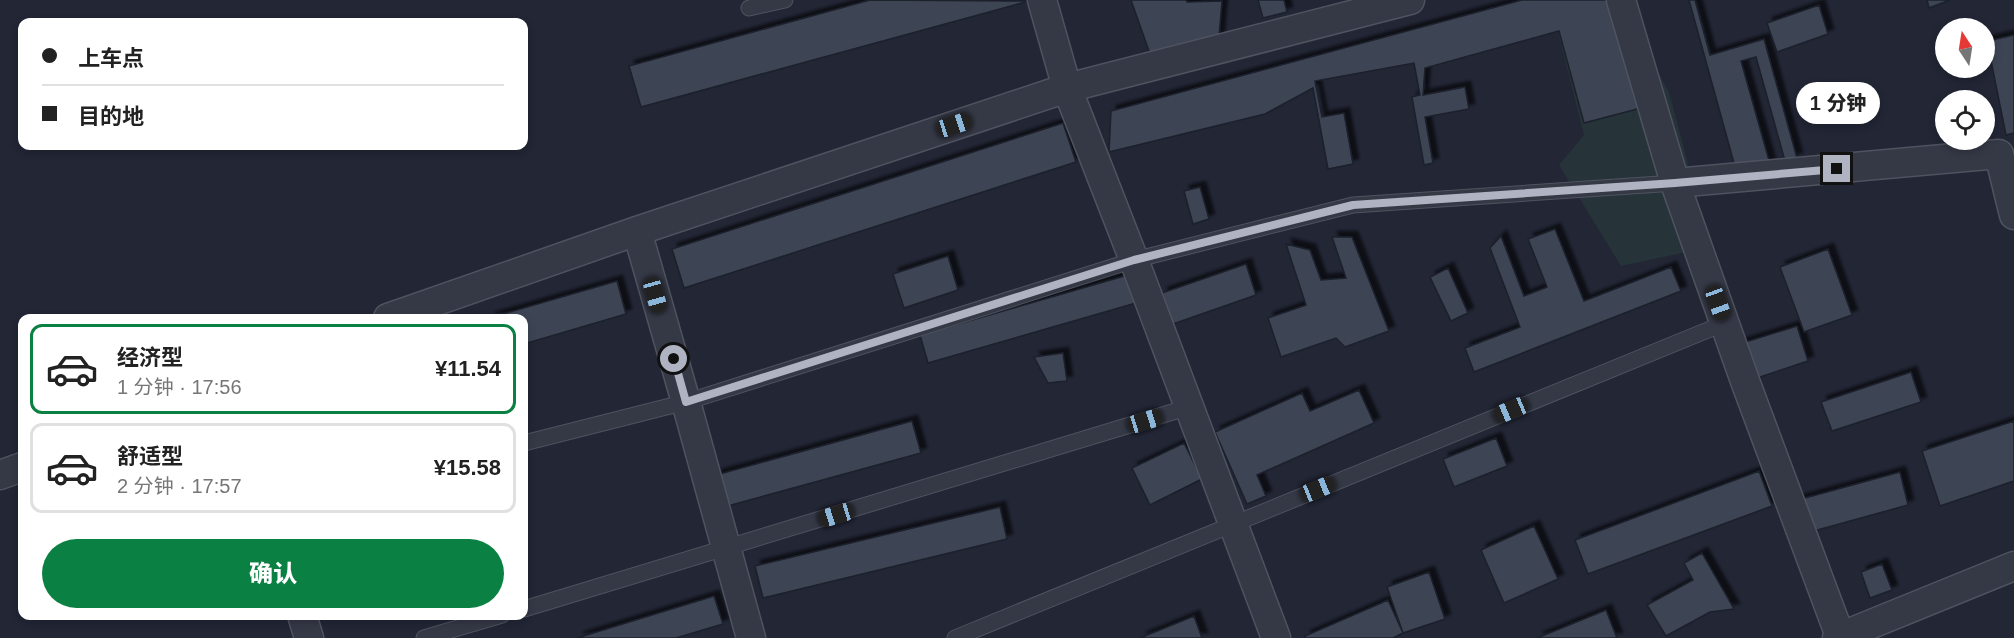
<!DOCTYPE html>
<html lang="zh">
<meta charset="utf-8">
<style>
body{margin:0;font-family:Helvetica,"Noto Sans SC",sans-serif;background:#f2f2f2;color:#222;height:100vh;display:flex;flex-direction:column;font-size:22px;white-space:nowrap}
*{box-sizing:border-box;margin:0}
p{font-size:20px;color:#767676}
.icon{flex:none;width:33px;height:33px;fill:none;stroke:currentColor;stroke-width:2;stroke-linecap:round;stroke-linejoin:round}
.map{position:relative;flex:1;overflow:hidden}
.details{position:absolute;left:18px;top:314px;width:510px;height:306px;display:flex;flex-direction:column;background:#fff;border-radius:12px;box-shadow:0 3px 9px #0003}
.details>*{flex:none}
.guide{position:absolute;left:18px;top:18px;width:510px;height:132px;border-radius:12px;box-shadow:0 3px 9px #0003;display:grid;align-content:center;height:132px;padding:0 24px;background:#fff}
.needle{width:39px;rotate:348deg}
.controls{position:absolute;left:1935px;top:18px;display:grid;gap:12px}
.controls a{display:grid;place-items:center;width:60px;height:60px;border-radius:50%;background:#fff;box-shadow:0 3px 9px #0003;font-size:30px}
.end{position:absolute;width:27px;height:27px;margin:-14px;border:8px solid #afb3c2;background:#111;box-shadow:0 0 0 3px #111}
.from{border-radius:50%}
.bubble{position:absolute;height:42px;border-radius:21px;background:#fff;box-shadow:0 3px 9px #0003;font-size:20px;font-weight:800;line-height:42px;text-align:center}
.car{position:absolute;width:18px;height:36px;margin:-18px -9px;border-radius:8px;box-shadow:0 0 4px 2px #0007;background:linear-gradient(#222 24%,#8ab4d8 0 40%,#222 0 76%,#8ab4d8 0 86%,#222 0)}
.guide b{display:flex;align-items:center;gap:21px;height:57px;font-size:22px}
.guide b+b{border-top:2px solid #e0e0e0}
.guide i{width:15px;height:15px;background:#222}
ul{padding:10px 0 0;list-style:none}
li{display:flex;align-items:center;gap:18px;height:90px;margin:0 12px 9px;padding:0 12px;border:3px solid #e0e0e0;border-radius:12px}
li div{flex:1}
li b{display:block;font-size:22px}
li em{font-style:normal;font-weight:800}
li.on{border-color:#0b8043}
li>.icon{width:54px;height:54px;stroke-width:1.5}
.action{display:flex;gap:12px;margin-top:auto;padding:12px 24px}
.action a{flex:1;height:69px;border-radius:36px;background:#0b8043;color:#fff;font-size:24px;font-weight:800;line-height:69px;text-align:center}
.map>svg:first-child{display:block}
</style>
<div class="map">
<svg width="2014" height="638" viewBox="0 0 2014 638">
<defs>
<filter id="shadow"><feDropShadow dx="5.5" dy="-5.5" stdDeviation="1.5" flood-color="#0009"/></filter>
</defs>
<rect width="100%" height="100%" fill="#222635"/>
<path fill="#263439" d="M 1618,0 L 1669,92 L 1710,247 L 1621,266 L 1559,165 L 1584,135 L 1557,28 Z"/>
<path fill="#3e4455" stroke="#1c202c" stroke-width="1.5" filter="url(#shadow)" d="M 870,0 L 1029,1 L 641,107 L 629,66 Z
M 1131,0 L 1186,0 L 1187,2 L 1222,1 L 1219,37 L 1150,54 Z
M 1258,0 L 1284,0 L 1287,12 L 1263,18 Z
M 1522,0 L 1616,0 L 1645,107 L 1584,123 L 1559,31 L 1425,68 L 1423,95 L 1465,87 L 1469,109 L 1425,117 L 1433,163 L 1424,165 L 1412,97 L 1420,95 L 1414,63 L 1315,81 L 1322,117 L 1344,113 L 1353,164 L 1328,169 L 1313,88 L 1265,114 L 1109,152 L 1111,111 Z
M 1689,0 L 1695,0 L 1710,55 L 1764,39 L 1797,158 L 1785,161 L 1756,57 L 1741,61 L 1770,164 L 1737,174 Z
M 1927,0 L 1950,0 L 1929,8 Z
M 1819,5 L 1828,34 L 1777,52 L 1767,23 Z
M 2014,35 L 2014,133 L 2006,135 L 1987,41 Z
M 1063,123 L 1076,162 L 684,288 L 672,249 Z
M 1200,187 L 1209,219 L 1193,224 L 1184,191 Z
M 1555,229 L 1584,301 L 1671,267 L 1681,291 L 1474,372 L 1465,348 L 1520,327 L 1490,248 L 1501,236 L 1524,296 L 1547,287 L 1528,239 Z
M 1332,237 L 1352,237 L 1389,331 L 1345,347 L 1336,338 L 1281,357 L 1268,318 L 1306,305 L 1286,244 L 1310,250 L 1321,280 L 1346,278 Z
M 1828,249 L 1852,315 L 1804,332 L 1780,267 Z
M 948,256 L 958,290 L 904,308 L 893,274 Z
M 1246,264 L 1256,295 L 1173,324 L 1162,293 Z
M 1448,268 L 1468,313 L 1451,321 L 1430,277 Z
M 1128,275 L 1136,303 L 928,363 L 920,335 Z
M 617,281 L 626,314 L 524,344 L 524,318 L 489,318 Z
M 1797,326 L 1808,361 L 1751,380 L 1739,344 Z
M 1063,353 L 1067,381 L 1048,383 L 1034,357 Z
M 1911,372 L 1921,402 L 1832,431 L 1821,402 Z
M 1359,390 L 1374,423 L 1257,475 L 1266,496 L 1247,504 L 1215,432 L 1302,393 L 1310,411 Z
M 912,421 L 921,453 L 724,507 L 716,475 Z
M 2014,421 L 2014,481 L 1940,506 L 1922,451 Z
M 1496,438 L 1507,466 L 1454,487 L 1443,459 Z
M 1184,443 L 1202,479 L 1150,505 L 1132,468 Z
M 1759,471 L 1772,506 L 1588,574 L 1575,540 Z
M 1900,472 L 1908,505 L 1803,534 L 1794,501 Z
M 1000,507 L 1007,539 L 763,598 L 755,566 Z
M 1534,526 L 1558,579 L 1504,603 L 1481,550 Z
M 1702,553 L 1734,609 L 1710,612 L 1666,636 L 1647,605 L 1693,580 L 1684,563 Z
M 1882,564 L 1892,590 L 1870,598 L 1861,572 Z
M 1429,572 L 1445,619 L 1403,633 L 1387,587 Z
M 714,596 L 723,624 L 676,638 L 577,638 Z
M 1388,600 L 1403,633 L 1393,638 L 1306,638 L 1305,636 Z
M 1606,610 L 1617,638 L 1537,638 Z
M 1194,616 L 1202,638 L 1140,638 Z"/>
<g fill="none" stroke-linecap="round" stroke-linejoin="round">
<g stroke="#4f5360" stroke-width="17">
<path id="lane" d="M 749,8 L 785,0
M 524,443 L 686,402 L 1134,260 L 1353,205 L 1675,183
M 524,609 L 1189,407
M 424,638 L 502,615
M 955,638 L 1725,323"/>
</g>
<g stroke="#4f5360" stroke-width="31">
<path id="street" d="M 1621,0 L 1675,183 L 1745,381 L 1840,636
M 1675,183 L 1999,154 L 2014,215
M 637,231 L 686,402 L 751,638
M 388,318 L 637,231 L 1067,88 L 1042,0
M 0,475 L 22,467
M 302,615 L 309,638
M 1276,638 L 1134,260 L 1067,88 L 1410,0
M 1837,638 L 2014,566"/>
</g>
<use href="#lane" stroke="#353946" stroke-width="15"/>
<use href="#street" stroke="#353946" stroke-width="28"/>
</g>
<g fill="none" stroke-linecap="round" stroke-linejoin="round">
<path stroke="#afb3c2" stroke-width="8" d="M 674,359 L 686,402 L 1134,260 L 1353,205 L 1675,183 L 1837,169"/>
</g>
</svg>
<div class="controls">
<a><svg class="needle" viewBox="-14 -14 28 28"><path d="M0-13l5 13h-10z" fill="#e53935"/><path d="M0 13l5-13h-10z" fill="#767676"/></svg></a>
<a><svg class="icon" aria-label="locate" viewBox="0 0 24 24"><circle cx="12" cy="12" r="6"/><path d="M12 2v4M12 18v4M2 12h4M18 12h4"/></svg></a>
</div>
<i class="end from" style="left:674px;top:359px"></i>
<i class="end" style="left:1837px;top:169px"></i>
<div class="bubble" style="left:1796px;top:82px;width:84px">1 分钟</div>
<i class="car" style="left:954px;top:125px;rotate:72deg"></i>
<i class="car" style="left:655px;top:295px;rotate:164deg"></i>
<i class="car" style="left:1718px;top:303px;rotate:160deg"></i>
<i class="car" style="left:1511px;top:410px;rotate:247deg"></i>
<i class="car" style="left:1145px;top:421px;rotate:73deg"></i>
<i class="car" style="left:1318px;top:489px;rotate:68deg"></i>
<i class="car" style="left:836px;top:515px;rotate:253deg"></i>
<div class="guide">
<b><i class="from"></i>上车点</b>
<b><i></i>目的地</b>
</div>
<section class="details">
<ul>
<li class="on"><svg class="icon" aria-label="car" viewBox="0 0 24 24"><path d="M5 17H2v-5l4-1 3-4h7l3 4 3 1v5h-3M9 17h6M6 11h13"/><circle cx="7" cy="17" r="2"/><circle cx="17" cy="17" r="2"/></svg><div><b>经济型</b><p>1 分钟 · 17:56</p></div><em>¥11.54</em></li>
<li><svg class="icon" aria-label="car" viewBox="0 0 24 24"><path d="M5 17H2v-5l4-1 3-4h7l3 4 3 1v5h-3M9 17h6M6 11h13"/><circle cx="7" cy="17" r="2"/><circle cx="17" cy="17" r="2"/></svg><div><b>舒适型</b><p>2 分钟 · 17:57</p></div><em>¥15.58</em></li>
</ul>
<div class="action"><a>确认</a></div>
</section>
</div>
